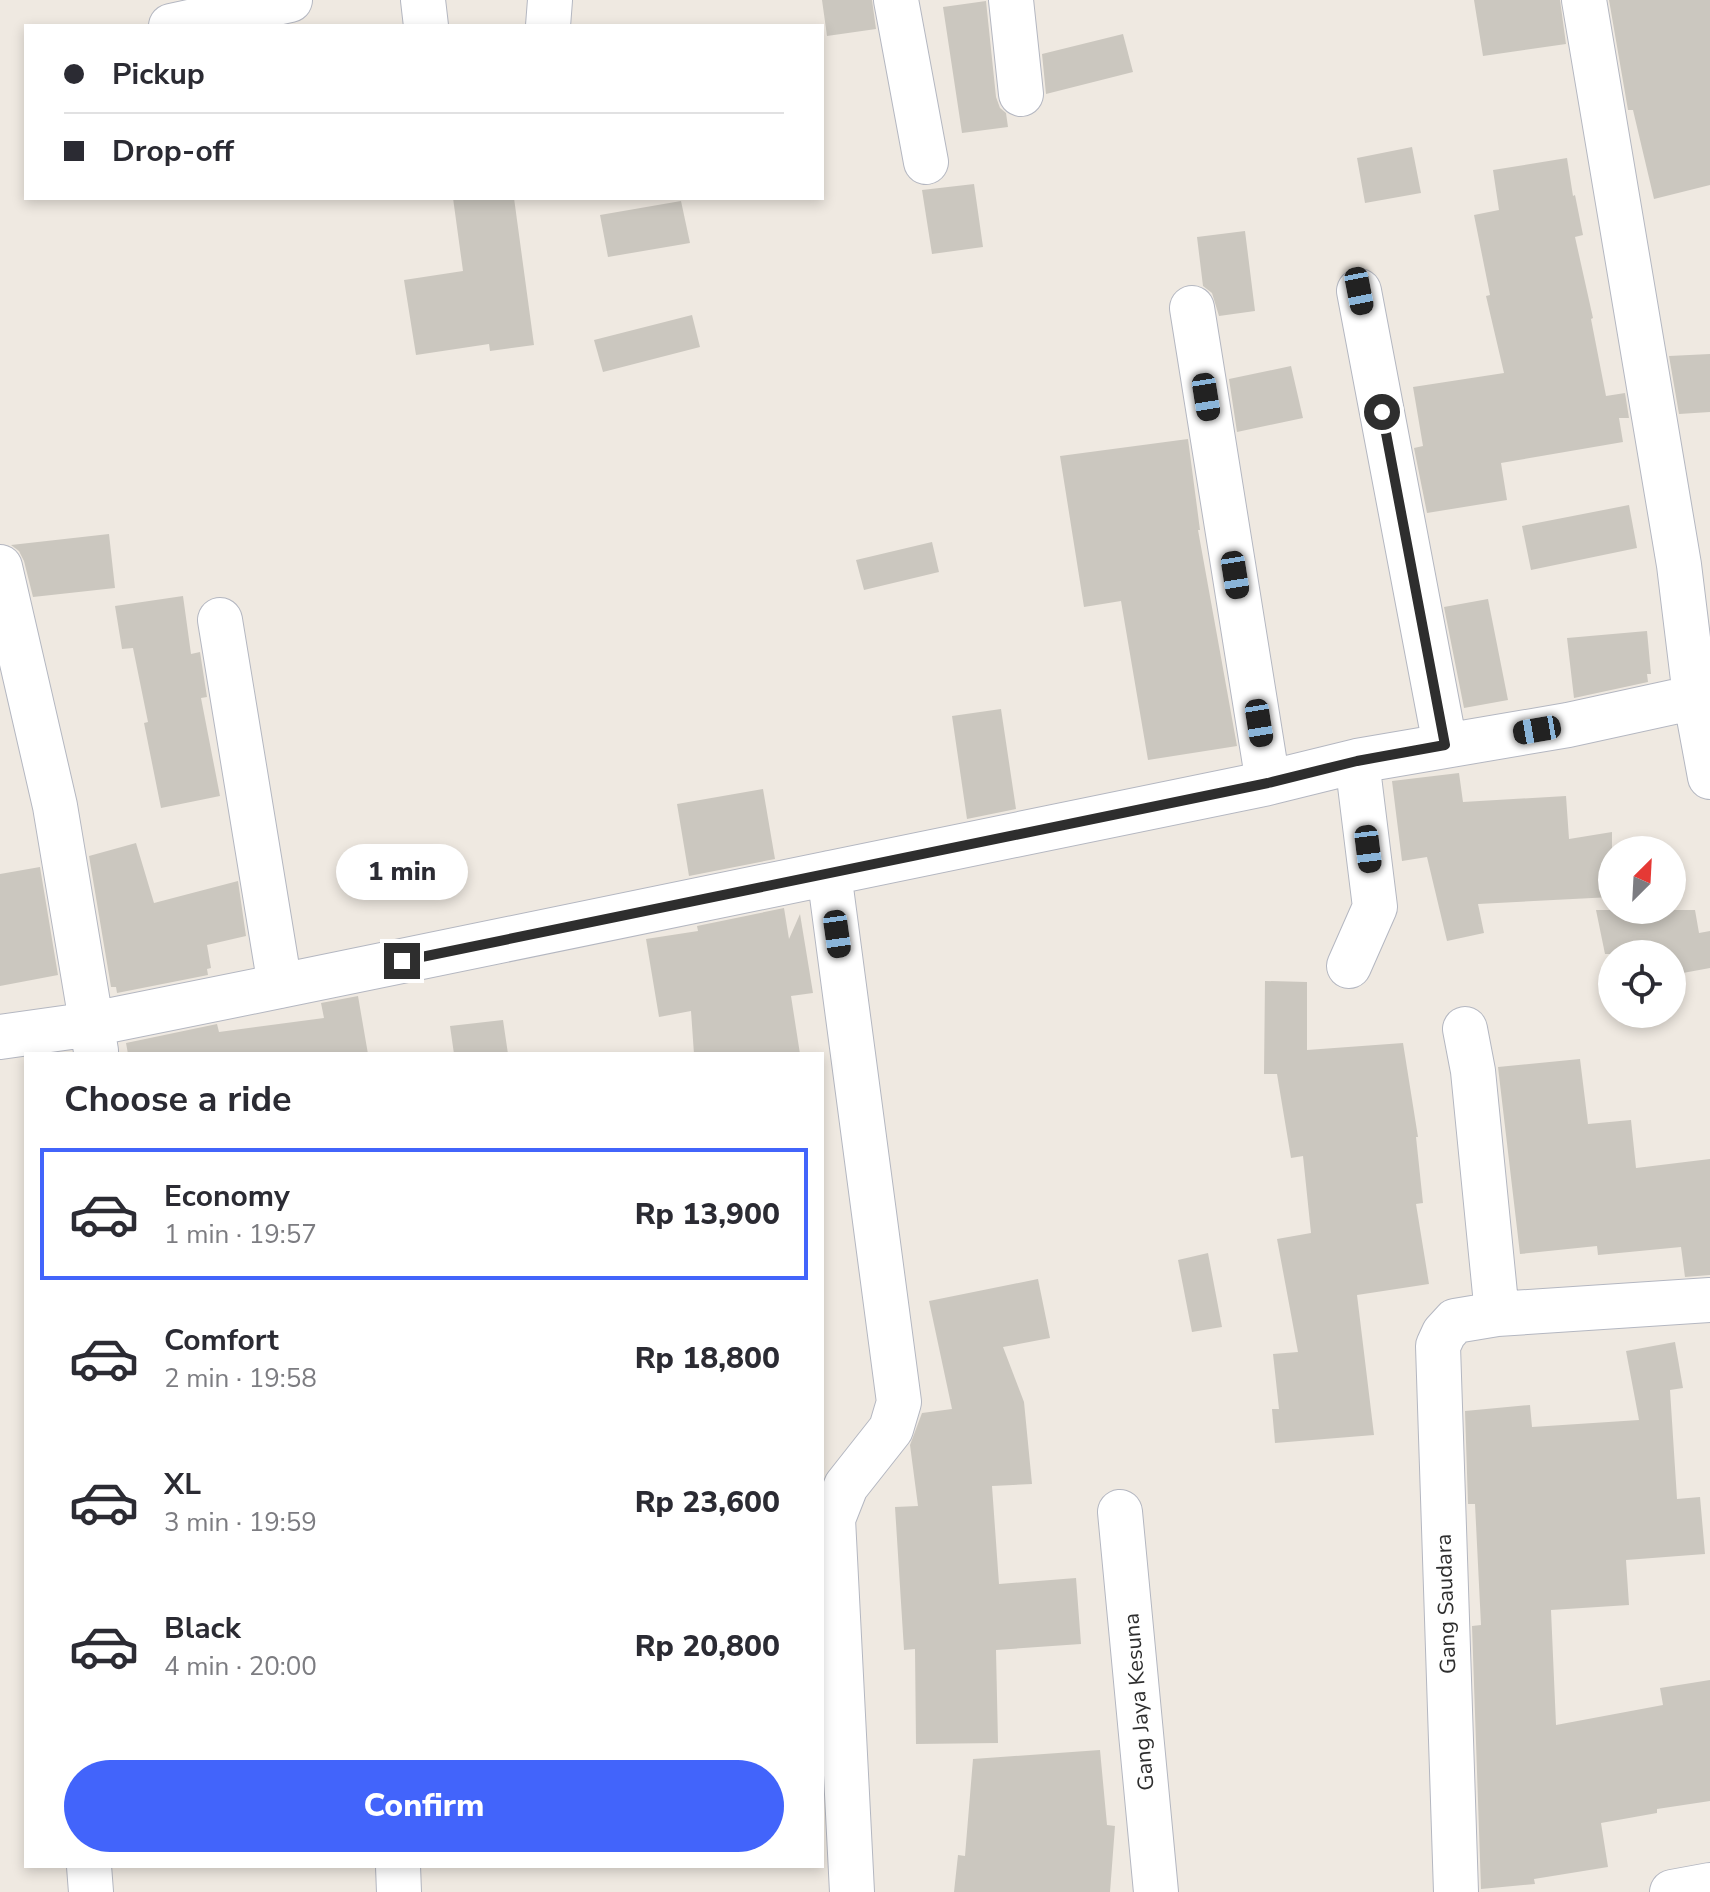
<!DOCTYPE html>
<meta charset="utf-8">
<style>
body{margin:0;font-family:"Nunito Sans",sans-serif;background:#f2f2f3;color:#2b2b33;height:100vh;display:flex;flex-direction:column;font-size:30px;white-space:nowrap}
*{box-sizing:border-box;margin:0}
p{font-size:26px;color:#7c7c81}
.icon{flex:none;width:44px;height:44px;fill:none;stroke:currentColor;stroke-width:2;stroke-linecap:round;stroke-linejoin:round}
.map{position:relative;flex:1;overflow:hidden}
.panel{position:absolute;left:24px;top:1052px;width:800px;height:816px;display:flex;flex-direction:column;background:#fff;border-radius:0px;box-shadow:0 4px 12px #0003}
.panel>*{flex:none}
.guide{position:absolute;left:24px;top:24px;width:800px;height:176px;border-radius:0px;box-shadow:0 4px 12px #0003;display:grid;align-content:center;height:176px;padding:0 40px;background:#fff}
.needle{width:52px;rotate:24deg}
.buttons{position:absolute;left:1598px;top:836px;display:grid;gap:16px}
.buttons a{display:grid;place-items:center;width:88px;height:88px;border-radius:50%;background:#fff;box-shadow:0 4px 12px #0003;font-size:40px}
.end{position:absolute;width:36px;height:36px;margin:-18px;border:10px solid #2e2e2e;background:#fff;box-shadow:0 0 0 4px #fff}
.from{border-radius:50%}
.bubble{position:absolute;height:56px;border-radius:28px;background:#fff;box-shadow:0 4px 12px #0003;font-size:26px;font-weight:800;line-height:56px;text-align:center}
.car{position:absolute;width:24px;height:48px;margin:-24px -12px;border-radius:10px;box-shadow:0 0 6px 2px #0007;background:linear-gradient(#222 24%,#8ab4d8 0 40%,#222 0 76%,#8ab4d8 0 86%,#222 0)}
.guide b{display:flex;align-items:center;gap:28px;height:76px;font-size:30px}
.guide b+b{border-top:2px solid #e1e1e2}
.guide i{width:20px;height:20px;background:#2b2b33}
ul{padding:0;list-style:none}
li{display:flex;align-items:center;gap:24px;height:132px;margin:0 16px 12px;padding:0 24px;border:4px solid transparent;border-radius:0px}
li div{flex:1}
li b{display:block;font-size:30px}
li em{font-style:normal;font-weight:800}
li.on{border-color:#4264fb}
li>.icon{width:72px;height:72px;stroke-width:1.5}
h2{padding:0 40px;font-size:36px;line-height:96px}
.action{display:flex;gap:16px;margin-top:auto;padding:16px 40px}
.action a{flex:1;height:92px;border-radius:48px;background:#4264fb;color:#fff;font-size:32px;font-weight:800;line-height:92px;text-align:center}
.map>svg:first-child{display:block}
</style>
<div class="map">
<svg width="1710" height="1892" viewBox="0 0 1710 1892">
<rect width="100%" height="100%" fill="#efe9e1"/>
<path fill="#cbc7bf" d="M 822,0 L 872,0 L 876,29 L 827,36 Z
M 1474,0 L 1560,0 L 1566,44 L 1483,56 Z
M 1609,0 L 1710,0 L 1710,185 L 1654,199 L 1633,110 L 1628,110 Z
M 986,1 L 996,97 L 1000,108 L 1006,113 L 1008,127 L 962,133 L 943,7 Z
M 1123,34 L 1133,72 L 1046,94 L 1042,54 Z
M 1412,147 L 1421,193 L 1365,203 L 1357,158 Z
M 1567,158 L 1573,196 L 1575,195 L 1583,235 L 1575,237 L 1593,318 L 1591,319 L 1606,396 L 1625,393 L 1629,418 L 1619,418 L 1623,442 L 1501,463 L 1507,500 L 1427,513 L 1414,448 L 1423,446 L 1413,387 L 1504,373 L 1486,296 L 1490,295 L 1474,215 L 1499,210 L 1493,170 Z
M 974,184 L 983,247 L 932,254 L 922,190 Z
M 453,198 L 514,198 L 534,345 L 490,351 L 489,344 L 416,355 L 404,280 L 463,271 Z
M 681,201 L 690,243 L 608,257 L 600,215 Z
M 1245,231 L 1255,311 L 1219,316 L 1212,293 L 1203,286 L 1197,237 Z
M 692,315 L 700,347 L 603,372 L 594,340 Z
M 1710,354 L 1710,412 L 1679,414 L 1669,356 Z
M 1291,366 L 1303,418 L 1237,432 L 1229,379 Z
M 1188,439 L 1200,530 L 1198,530 L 1237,746 L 1148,760 L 1121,601 L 1084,607 L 1060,456 Z
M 1629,505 L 1637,548 L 1531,570 L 1522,526 Z
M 109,534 L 115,588 L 33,597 L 24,561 L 19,551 L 11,545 Z
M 932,542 L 939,572 L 864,590 L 856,560 Z
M 183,596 L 191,654 L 200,652 L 207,697 L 201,698 L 220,796 L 161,808 L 144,723 L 148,722 L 133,648 L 122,649 L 115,606 Z
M 1488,599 L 1508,700 L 1464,708 L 1444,607 Z
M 1647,631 L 1651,674 L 1647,674 L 1648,682 L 1574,698 L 1567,638 Z
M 1001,709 L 1016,809 L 967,819 L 952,716 Z
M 1459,773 L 1463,802 L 1566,796 L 1569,839 L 1612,832 L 1612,897 L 1478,904 L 1484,933 L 1447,941 L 1427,857 L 1402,861 L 1392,781 Z
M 763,789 L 775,859 L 689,876 L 677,804 Z
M 136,843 L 154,903 L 238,881 L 246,936 L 207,945 L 211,968 L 207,969 L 208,975 L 117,993 L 116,987 L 111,987 L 89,856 Z
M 40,867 L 58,975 L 0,986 L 0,874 Z
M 784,908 L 789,939 L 800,914 L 813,993 L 791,996 L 800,1054 L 694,1054 L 691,1011 L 659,1017 L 646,939 L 698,931 L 697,926 Z
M 1596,910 L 1695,910 L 1699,933 L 1710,931 L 1710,968 L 1672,975 L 1672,954 L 1605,954 Z
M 1265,981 L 1307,982 L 1307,1050 L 1403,1043 L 1418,1137 L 1416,1137 L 1423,1203 L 1416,1204 L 1429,1284 L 1357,1295 L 1374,1435 L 1275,1443 L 1272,1409 L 1279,1409 L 1273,1354 L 1298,1352 L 1277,1239 L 1311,1233 L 1303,1156 L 1291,1158 L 1277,1074 L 1264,1074 Z
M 358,996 L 368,1054 L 128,1054 L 126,1043 L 217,1024 L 219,1032 L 324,1018 L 321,1003 Z
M 503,1020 L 508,1054 L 454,1054 L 450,1026 Z
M 1580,1059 L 1588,1124 L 1631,1120 L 1636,1168 L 1710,1159 L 1710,1275 L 1685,1277 L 1681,1247 L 1598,1255 L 1597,1246 L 1520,1254 L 1498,1067 Z
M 1208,1253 L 1222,1327 L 1192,1332 L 1178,1260 Z
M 1038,1279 L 1050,1338 L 1003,1347 L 1024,1402 L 1032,1484 L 992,1486 L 999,1584 L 1076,1578 L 1081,1644 L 996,1650 L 998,1743 L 916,1744 L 915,1649 L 904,1650 L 895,1507 L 918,1506 L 910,1445 L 922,1413 L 952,1409 L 929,1301 Z
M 1675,1342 L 1683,1388 L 1670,1390 L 1677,1499 L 1700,1497 L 1705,1554 L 1626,1560 L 1629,1605 L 1551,1610 L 1556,1725 L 1663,1705 L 1660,1688 L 1710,1680 L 1710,1801 L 1657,1809 L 1657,1813 L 1601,1823 L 1608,1867 L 1534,1879 L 1535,1884 L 1481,1889 L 1472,1626 L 1481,1625 L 1475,1504 L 1468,1504 L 1465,1411 L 1530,1405 L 1532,1427 L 1639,1420 L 1626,1351 Z
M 1100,1750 L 1107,1825 L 1115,1826 L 1110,1892 L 954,1892 L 958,1855 L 965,1856 L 973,1759 Z"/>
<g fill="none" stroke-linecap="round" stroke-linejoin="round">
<g stroke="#b4b7c1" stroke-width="46">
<path id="minor" d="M 423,0 L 426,26
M 896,0 L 926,162
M 1011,0 L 1021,94
M 1584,0 L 1679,565 L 1695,696 L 1710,777
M 171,26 L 290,0
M 548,26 L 550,0
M 1359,291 L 1445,745
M 1192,308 L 1268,783
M 0,567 L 55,806 L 96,1051
M 220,620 L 280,986
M 829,873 L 899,1402 L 891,1429 L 846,1486 L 833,1519 L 852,1892
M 1349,966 L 1375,907 L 1357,761
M 1465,1029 L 1473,1071 L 1497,1314
M 0,1037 L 92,1024 L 280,986 L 1268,783 L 1357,761 L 1568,725 L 1710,694
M 1120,1512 L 1156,1892
M 89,1866 L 91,1892
M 398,1866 L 399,1892
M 1456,1892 L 1438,1346 L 1444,1333 L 1455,1321 L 1497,1314 L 1710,1300
M 1672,1892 L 1710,1885"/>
</g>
<use href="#minor" stroke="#fff" stroke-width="44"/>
</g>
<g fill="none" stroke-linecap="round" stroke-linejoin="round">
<path stroke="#2e2e2e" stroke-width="10" d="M 402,961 L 1268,783 L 1357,761 L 1445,745 L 1382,412"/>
</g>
<g text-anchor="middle" stroke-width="6" stroke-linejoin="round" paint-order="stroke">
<g font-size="22" fill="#2e2e2e" stroke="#fff">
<text transform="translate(1445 1604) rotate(-92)" y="8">Gang Saudara</text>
<text transform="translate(1138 1702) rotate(-95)" y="8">Gang Jaya Kesuna</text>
</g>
</g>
</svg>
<div class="buttons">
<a><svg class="needle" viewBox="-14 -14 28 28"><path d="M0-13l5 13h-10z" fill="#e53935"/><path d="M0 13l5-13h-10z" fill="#7c7c81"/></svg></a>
<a><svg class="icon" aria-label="locate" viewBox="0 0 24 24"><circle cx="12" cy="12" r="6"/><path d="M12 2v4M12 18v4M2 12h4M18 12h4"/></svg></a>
</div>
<i class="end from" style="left:1382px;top:412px"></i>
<i class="end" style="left:402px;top:961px"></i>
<div class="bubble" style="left:336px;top:844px;width:132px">1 min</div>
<i class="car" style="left:1359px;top:291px;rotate:169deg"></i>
<i class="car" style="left:1206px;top:397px;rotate:171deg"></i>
<i class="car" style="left:1235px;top:575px;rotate:171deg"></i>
<i class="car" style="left:1259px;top:723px;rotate:171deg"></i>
<i class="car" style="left:1537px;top:730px;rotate:260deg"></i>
<i class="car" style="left:1368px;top:849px;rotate:173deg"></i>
<i class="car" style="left:837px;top:934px;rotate:172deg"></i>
<div class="guide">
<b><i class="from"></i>Pickup</b>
<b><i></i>Drop-off</b>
</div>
<section class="panel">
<h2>Choose a ride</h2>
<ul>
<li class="on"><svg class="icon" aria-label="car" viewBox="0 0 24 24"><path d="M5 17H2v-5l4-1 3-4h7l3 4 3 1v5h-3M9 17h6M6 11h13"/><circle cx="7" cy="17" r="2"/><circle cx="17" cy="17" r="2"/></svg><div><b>Economy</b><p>1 min · 19:57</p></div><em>Rp 13,900</em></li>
<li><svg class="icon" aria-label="car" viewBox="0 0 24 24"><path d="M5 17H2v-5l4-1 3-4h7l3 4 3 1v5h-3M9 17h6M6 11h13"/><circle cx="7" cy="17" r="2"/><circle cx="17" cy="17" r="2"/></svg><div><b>Comfort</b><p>2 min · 19:58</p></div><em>Rp 18,800</em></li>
<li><svg class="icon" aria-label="car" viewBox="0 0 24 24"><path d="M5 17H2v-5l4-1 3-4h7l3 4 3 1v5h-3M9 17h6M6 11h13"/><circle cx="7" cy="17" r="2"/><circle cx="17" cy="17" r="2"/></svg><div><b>XL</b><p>3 min · 19:59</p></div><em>Rp 23,600</em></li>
<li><svg class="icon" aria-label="car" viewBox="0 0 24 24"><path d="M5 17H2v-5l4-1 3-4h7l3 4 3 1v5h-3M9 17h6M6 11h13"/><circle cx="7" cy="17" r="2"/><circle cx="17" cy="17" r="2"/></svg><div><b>Black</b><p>4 min · 20:00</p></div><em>Rp 20,800</em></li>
</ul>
<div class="action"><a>Confirm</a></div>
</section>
</div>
